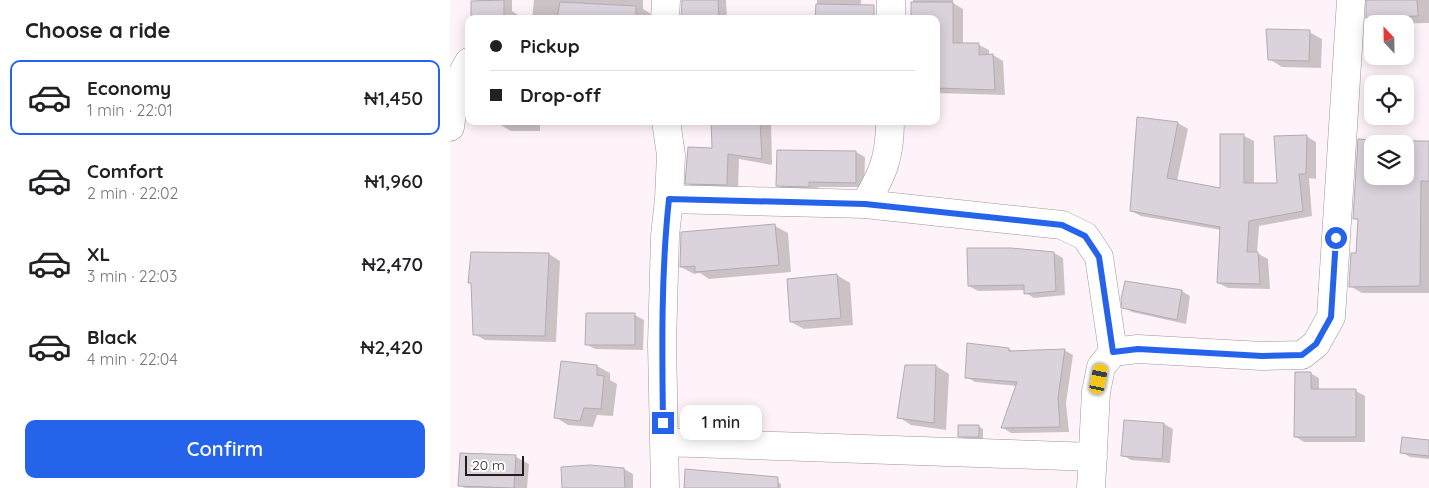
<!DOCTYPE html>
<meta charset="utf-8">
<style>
body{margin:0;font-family:Quicksand,sans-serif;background:#f6f6f6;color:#202124;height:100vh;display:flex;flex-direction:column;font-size:19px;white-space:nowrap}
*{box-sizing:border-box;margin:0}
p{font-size:16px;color:#757577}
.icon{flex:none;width:28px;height:28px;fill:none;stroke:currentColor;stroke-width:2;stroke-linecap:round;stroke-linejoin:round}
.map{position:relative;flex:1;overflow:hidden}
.drawer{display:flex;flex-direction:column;background:#fff;width:450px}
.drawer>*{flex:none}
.banner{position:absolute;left:15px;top:15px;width:475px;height:110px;border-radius:10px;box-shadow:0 2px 12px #0003;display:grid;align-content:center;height:110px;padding:0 25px;background:#fff}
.needle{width:32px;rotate:338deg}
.controls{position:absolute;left:914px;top:15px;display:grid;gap:10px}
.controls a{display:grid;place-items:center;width:50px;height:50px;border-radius:10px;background:#fff;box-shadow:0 2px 12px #0003;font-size:25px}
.scale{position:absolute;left:15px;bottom:12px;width:59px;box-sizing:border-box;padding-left:5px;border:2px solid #221e20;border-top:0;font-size:14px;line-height:18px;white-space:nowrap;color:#221e20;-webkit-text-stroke:4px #fff;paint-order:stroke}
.end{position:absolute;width:22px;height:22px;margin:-11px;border:6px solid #2563eb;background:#fff;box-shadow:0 0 0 2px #fff}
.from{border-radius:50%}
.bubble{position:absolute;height:35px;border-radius:10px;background:#fff;box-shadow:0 2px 12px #0003;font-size:16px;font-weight:600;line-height:35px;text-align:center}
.car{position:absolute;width:15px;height:30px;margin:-15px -8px;border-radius:6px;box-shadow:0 0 4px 1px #0007;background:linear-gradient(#f5c518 24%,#345 0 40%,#f5c518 0 76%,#345 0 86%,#f5c518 0)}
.banner b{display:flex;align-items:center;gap:18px;height:48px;font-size:19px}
.banner b+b{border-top:1px solid #e0e0e0}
.banner i{width:12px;height:12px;background:#202124}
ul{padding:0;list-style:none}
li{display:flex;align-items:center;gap:15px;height:75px;margin:0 10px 8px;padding:0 15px;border:2px solid transparent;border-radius:10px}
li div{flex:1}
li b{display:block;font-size:19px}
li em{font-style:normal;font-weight:600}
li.active{border-color:#2563eb}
li>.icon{width:45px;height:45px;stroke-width:1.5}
h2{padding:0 25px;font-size:22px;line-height:60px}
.primary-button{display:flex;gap:10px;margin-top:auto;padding:10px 25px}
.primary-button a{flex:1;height:58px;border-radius:10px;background:#2563eb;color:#fff;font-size:20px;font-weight:600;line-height:58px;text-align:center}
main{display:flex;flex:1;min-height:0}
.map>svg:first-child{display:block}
</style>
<main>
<section class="drawer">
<h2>Choose a ride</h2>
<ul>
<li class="active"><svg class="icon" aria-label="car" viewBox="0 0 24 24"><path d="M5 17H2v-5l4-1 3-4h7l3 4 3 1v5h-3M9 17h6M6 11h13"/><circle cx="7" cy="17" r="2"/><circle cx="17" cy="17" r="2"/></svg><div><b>Economy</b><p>1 min · 22:01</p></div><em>₦1,450</em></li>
<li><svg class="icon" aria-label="car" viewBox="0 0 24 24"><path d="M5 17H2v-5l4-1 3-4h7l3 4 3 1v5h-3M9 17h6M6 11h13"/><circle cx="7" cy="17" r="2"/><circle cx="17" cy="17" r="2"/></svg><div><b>Comfort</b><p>2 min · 22:02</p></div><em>₦1,960</em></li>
<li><svg class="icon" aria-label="car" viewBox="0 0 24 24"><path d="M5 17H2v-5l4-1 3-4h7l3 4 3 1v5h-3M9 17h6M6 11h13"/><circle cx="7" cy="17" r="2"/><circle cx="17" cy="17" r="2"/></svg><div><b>XL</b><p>3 min · 22:03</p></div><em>₦2,470</em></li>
<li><svg class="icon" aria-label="car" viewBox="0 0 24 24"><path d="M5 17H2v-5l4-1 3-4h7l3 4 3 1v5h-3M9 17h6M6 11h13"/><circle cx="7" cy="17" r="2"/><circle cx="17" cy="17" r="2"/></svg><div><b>Black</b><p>4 min · 22:04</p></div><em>₦2,420</em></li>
</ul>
<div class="primary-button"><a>Confirm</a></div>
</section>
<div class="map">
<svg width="979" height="488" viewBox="0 0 979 488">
<rect width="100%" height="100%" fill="#fef3f8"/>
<path fill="#0003" fill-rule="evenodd" d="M 27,0 L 62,0 L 62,11 L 68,15 L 69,19 L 22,19 Z
M 84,0 L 193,0 L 193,9 L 201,14 L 201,19 L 82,19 Z
M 232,0 L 276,0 L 277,19 L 233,19 Z
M 367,0 L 411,0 L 410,19 L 367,19 Z
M 463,0 L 503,0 L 503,3 L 513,9 L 513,44 L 529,45 L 539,50 L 539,56 L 543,55 L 553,61 L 555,95 L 486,93 L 486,19 L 463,19 Z
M 918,0 L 979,0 L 979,23 L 928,24 L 917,17 Z
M 859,32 L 872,39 L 871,68 L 832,67 L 819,59 Z
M 34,121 L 90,121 L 90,131 L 61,131 L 49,124 Z
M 262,121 L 321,121 L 322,165 L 289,159 L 288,190 L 247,189 L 237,183 L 263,150 Z
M 728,123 L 738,129 L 727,181 L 771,190 L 794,136 L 804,141 L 804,185 L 828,185 L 856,136 L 866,142 L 866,179 L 859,178 L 862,216 L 809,226 L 807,253 L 818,259 L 820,289 L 778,288 L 768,283 L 771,230 L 691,216 L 681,211 Z
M 909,140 L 979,143 L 979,293 L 912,293 L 900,286 L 907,254 L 909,221 L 904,218 ZM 922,144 L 955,144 L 955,176 L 922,176 Z
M 328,151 L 406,152 L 415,157 L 414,187 L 368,187 L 368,191 L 336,190 L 327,185 Z
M 325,226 L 338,233 L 341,272 L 259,279 L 250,273 L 244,274 L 231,267 L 232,233 Z
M 518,249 L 604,253 L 613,258 L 615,295 L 584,298 L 576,293 L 576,290 L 528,291 L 519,286 Z
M 99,254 L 110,261 L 106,342 L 35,340 L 24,334 L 23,284 L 20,282 Z
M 387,275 L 400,283 L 403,325 L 354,329 L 341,322 Z
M 732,291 L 740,296 L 736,324 L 682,312 L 673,307 Z
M 137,314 L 185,315 L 194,320 L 193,350 L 145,349 L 136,344 Z
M 559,349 L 564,352 L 614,350 L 623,355 L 616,403 L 619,432 L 561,433 L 553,428 L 567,386 L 525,382 L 517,377 Z
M 112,363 L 147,366 L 160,373 L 160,380 L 167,384 L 163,416 L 147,415 L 143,427 L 118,425 L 105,417 Z
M 486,366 L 499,374 L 496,430 L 461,425 L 449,417 Z
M 860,373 L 869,378 L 869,390 L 906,391 L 915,396 L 915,442 L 854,442 L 846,437 Z
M 675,421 L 714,424 L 723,429 L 720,463 L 681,460 L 672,455 Z
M 528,426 L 533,429 L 533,439 L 513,438 L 509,436 Z
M 979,441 L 979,459 L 960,457 L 951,452 Z
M 66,457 L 79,464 L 77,488 L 15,488 L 9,485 Z
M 174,469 L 183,474 L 183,488 L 113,488 Z
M 320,477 L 331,484 L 331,488 L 235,488 Z"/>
<path fill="#dbd3dc" stroke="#b2abb3" d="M 54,0 L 54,19 L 21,19 L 21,1 Z
M 232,0 L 268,0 L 269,19 L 231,19 Z
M 916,0 L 967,0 L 968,16 L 916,18 Z
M 110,2 L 186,6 L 186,19 L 107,19 Z
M 461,2 L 503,2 L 503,43 L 529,43 L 529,55 L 543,54 L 545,90 L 486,88 L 486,19 L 461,19 Z
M 366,4 L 424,5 L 424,19 L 365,19 Z
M 816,29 L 860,30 L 859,61 L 818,60 Z
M 687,117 L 728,122 L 717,178 L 770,188 L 770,134 L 794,134 L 794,183 L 827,183 L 824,136 L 857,135 L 856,174 L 849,174 L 853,211 L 799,221 L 797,252 L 808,252 L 810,284 L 767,283 L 770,227 L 680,211 Z
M 261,121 L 310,121 L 312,159 L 278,154 L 277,185 L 235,184 L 238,147 L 262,148 Z
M 908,139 L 922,140 L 922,176 L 955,176 L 955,141 L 979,141 L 979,181 L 971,181 L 970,286 L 899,287 L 901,253 L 906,253 L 908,219 L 903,219 Z
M 327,150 L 406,151 L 406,183 L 359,182 L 359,187 L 326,186 Z
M 325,224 L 329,265 L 245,272 L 245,266 L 230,267 L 231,232 Z
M 517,248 L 561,248 L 604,252 L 606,291 L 574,294 L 574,285 L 518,286 Z
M 21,252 L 99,253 L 95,336 L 23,335 L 21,283 L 18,283 Z
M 387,274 L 391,318 L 340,322 L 337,279 Z
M 675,281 L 732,290 L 727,320 L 672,308 L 671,299 Z
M 136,313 L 185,313 L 185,345 L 135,345 Z
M 517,343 L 559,348 L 559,351 L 615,349 L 608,397 L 610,427 L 551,428 L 567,382 L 515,378 Z
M 111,361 L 147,365 L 147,375 L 154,376 L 151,409 L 134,408 L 130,421 L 104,418 Z
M 455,365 L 486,365 L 484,423 L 447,418 Z
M 845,372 L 861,372 L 861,389 L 906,389 L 906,437 L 844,437 Z
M 674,420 L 714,423 L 712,459 L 671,456 Z
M 508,425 L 529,425 L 529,437 L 508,437 Z
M 952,437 L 979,440 L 979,456 L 950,453 Z
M 10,453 L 66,455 L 64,488 L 8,486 Z
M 140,465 L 174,468 L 175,488 L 112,488 L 111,467 Z
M 235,469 L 328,477 L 328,488 L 234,488 Z"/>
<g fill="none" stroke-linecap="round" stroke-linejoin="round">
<g stroke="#9f959a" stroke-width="29">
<path id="minor" d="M 215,19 L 216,0
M 441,19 L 441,0
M 0,127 C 3,104 6,82 19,62
M 219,199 L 415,204 L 612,225 L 635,236 L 649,257 L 663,352
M 415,204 C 433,173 440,158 440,121
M 214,442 L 643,457
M 215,488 L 212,344 L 215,236 L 219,199 L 221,155 L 216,121
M 641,488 L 646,392 L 651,367 L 663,352 L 688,349 L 812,356 L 852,355 L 866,344 L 881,317 L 901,0"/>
</g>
<use href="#minor" stroke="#fff" stroke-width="28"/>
</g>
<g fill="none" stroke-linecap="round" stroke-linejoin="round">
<path stroke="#2563eb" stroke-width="6" d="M 213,423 C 212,348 211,273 219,199 L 415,204 L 612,225 L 635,236 L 649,257 L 663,352 L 688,349 L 812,356 L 852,355 L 866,344 L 881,317 L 886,238"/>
</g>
</svg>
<div class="controls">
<a><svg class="needle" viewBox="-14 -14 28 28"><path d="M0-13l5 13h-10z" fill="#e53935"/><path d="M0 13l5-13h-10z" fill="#757577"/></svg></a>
<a><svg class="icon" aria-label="locate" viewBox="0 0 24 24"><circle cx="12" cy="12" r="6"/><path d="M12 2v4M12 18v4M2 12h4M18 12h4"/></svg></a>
<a><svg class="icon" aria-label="layers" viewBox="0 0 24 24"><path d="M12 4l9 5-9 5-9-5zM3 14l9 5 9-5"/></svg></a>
</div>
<div class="scale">20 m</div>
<i class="end from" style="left:886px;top:238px"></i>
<i class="end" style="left:213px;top:423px"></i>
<div class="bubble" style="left:230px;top:405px;width:82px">1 min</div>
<i class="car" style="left:649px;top:379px;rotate:11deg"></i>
<div class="banner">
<b><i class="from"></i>Pickup</b>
<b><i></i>Drop-off</b>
</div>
</div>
</main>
